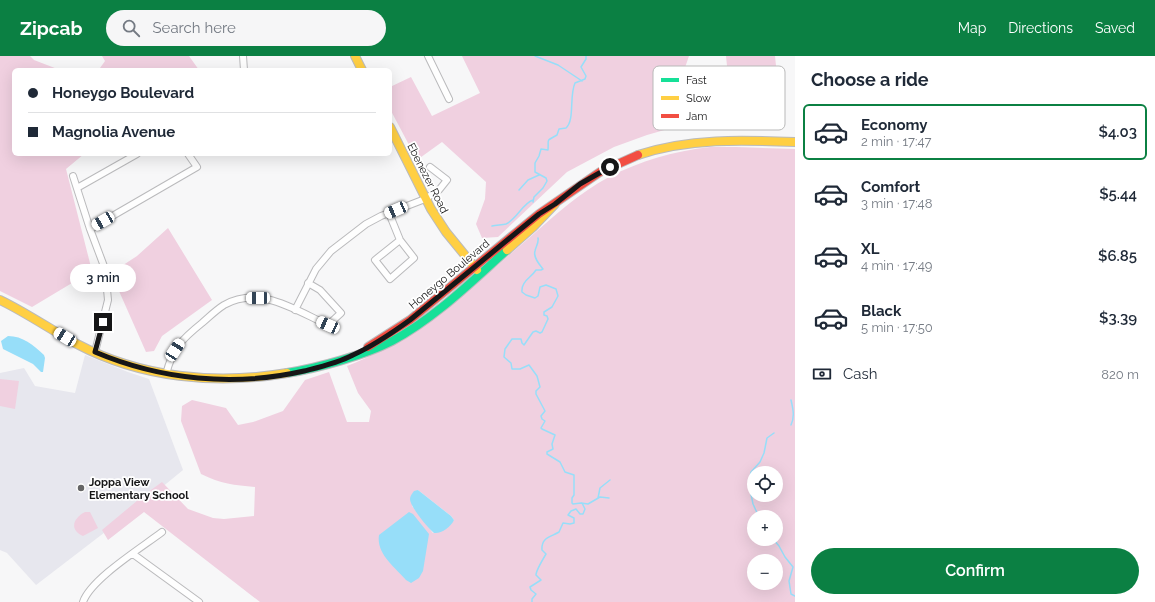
<!DOCTYPE html>
<meta charset="utf-8">
<style>
body{margin:0;font-family:Raleway,sans-serif;background:#f6f6f7;color:#1f2937;height:100vh;display:flex;flex-direction:column;font-size:15px;white-space:nowrap}
*{box-sizing:border-box;margin:0}
p{font-size:13px;color:#747a83}
.icon{flex:none;width:22px;height:22px;fill:none;stroke:currentColor;stroke-width:2;stroke-linecap:round;stroke-linejoin:round}
.map{position:relative;flex:1;overflow:hidden}
.panel{display:flex;flex-direction:column;background:#fff;width:360px}
.panel>*{flex:none}
.guide{position:absolute;left:12px;top:12px;width:380px;height:88px;border-radius:6px;box-shadow:0 4px 16px #0002;display:grid;align-content:center;height:88px;padding:0 16px;background:#fff}
.fabs{position:absolute;left:747px;top:410px;display:grid;gap:8px}
.fabs a{display:grid;place-items:center;width:36px;height:36px;border-radius:50%;background:#fff;box-shadow:0 4px 16px #0002;font-size:20px}
.end{position:absolute;width:18px;height:18px;margin:-9px;border:5px solid #161617;background:#fff;box-shadow:0 0 0 2px #fff}
.from{border-radius:50%}
.bubble{position:absolute;height:28px;border-radius:14px;background:#fff;box-shadow:0 4px 16px #0002;font-size:13px;font-weight:600;line-height:28px;text-align:center}
.car{position:absolute;width:12px;height:24px;margin:-12px -6px;border-radius:5px;box-shadow:0 0 3px 1px #0007;background:linear-gradient(#fff 24%,#345 0 40%,#fff 0 76%,#345 0 86%,#fff 0)}
.guide b{display:flex;align-items:center;gap:14px;height:38px;font-size:15px}
.guide b+b{border-top:1px solid #e0e1e3}
.guide i{width:10px;height:10px;background:#1f2937}
ul{padding:0;list-style:none}
li{display:flex;align-items:center;gap:12px;height:56px;margin:0 8px 6px;padding:0 8px;border:2px solid transparent;border-radius:6px}
li div{flex:1}
li b{display:block;font-size:15px}
li em{font-style:normal;font-weight:600}
li.active{border-color:#0b8043}
li>.icon{width:36px;height:36px;stroke-width:1.5}
h2{padding:0 16px;font-size:18px;line-height:48px}
.pay{display:flex;align-items:center;gap:10px;height:44px;padding:0 16px;font-size:15px}
.pay p{margin-inline-start:auto}
.cta{display:flex;gap:8px;margin-top:auto;padding:8px 16px}
.cta a{flex:1;height:46px;border-radius:24px;background:#0b8043;color:#fff;font-size:16px;font-weight:600;line-height:46px;text-align:center}
header{display:flex;align-items:center;gap:24px;box-sizing:border-box;height:56px;padding:0 20px;background:#0b8043;color:#fff}
header strong{font-size:19px}
nav{display:flex;gap:22px;margin-inline-start:auto;font-size:14px}
.search{width:280px;height:36px;background:#f6f6f7;display:flex;align-items:center;gap:10px;box-sizing:border-box;padding:0 14px;border-radius:22px;color:#747a83;font-size:15px}
main{display:flex;flex:1;min-height:0}
.map>svg:first-child{display:block}
</style>
<header>
<strong>Zipcab</strong>
<div class="search"><svg class="icon" aria-label="search" viewBox="0 0 24 24"><circle cx="10" cy="10" r="6"/><path d="M15 15l6 6"/></svg>Search here</div>
<nav><a>Map</a><a>Directions</a><a>Saved</a></nav>
</header>
<main>
<div class="map">
<svg width="795" height="546" viewBox="0 0 795 546">
<rect width="100%" height="100%" fill="#f7f7f8"/>
<path fill="#e7e7ee" d="M 85,299 L 128,316 L 149,323 L 183,414 L 139,450 L 36,529 L 7,497 L 0,494 L 0,317 L 24,312 L 35,330 L 75,337 Z"/>
<path fill="#f0d0e0" fill-rule="evenodd" d="M 0,0 L 30,0 L 34,4 L 60,14 L 14,14 L 14,98 L 84,98 L 66,113 L 92,215 L 32,251 L 0,235 Z
M 102,0 L 189,0 L 199,14 L 91,14 L 100,12 L 105,5 Z
M 462,0 L 689,0 L 680,26 L 683,51 L 770,46 L 773,65 L 682,69 L 647,79 L 614,91 L 567,116 L 498,181 L 482,182 L 476,168 L 485,143 L 486,126 L 442,86 L 417,104 L 390,53 L 390,31 L 411,21 L 432,60 L 480,37 Z
M 726,0 L 775,0 L 777,19 L 770,21 L 764,11 L 727,10 Z
M 710,91 L 736,91 L 795,93 L 795,546 L 260,546 L 144,456 L 108,484 L 102,474 L 144,439 L 162,426 L 188,453 L 213,462 L 224,463 L 254,460 L 255,431 C 234,429 221,428 201,418 L 181,365 L 182,350 L 192,344 L 226,352 L 238,369 L 253,366 L 283,355 L 305,324 L 329,316 L 347,366 L 369,366 L 371,355 L 358,337 L 347,310 C 372,300 397,288 420,273 C 458,246 493,212 529,182 C 554,160 579,137 609,121 C 640,105 674,95 710,91 ZM 754,417 L 776,417 L 776,439 L 754,439 ZM 418,434 L 451,460 L 454,464 L 433,477 L 412,450 ZM 754,461 L 776,461 L 776,483 L 754,483 ZM 754,505 L 776,505 L 776,527 L 754,527 Z
M 168,172 L 212,244 L 162,280 L 154,295 L 146,296 L 111,217 L 137,200 Z
M 0,323 L 19,325 L 15,353 L 0,350 Z
M 85,456 L 90,456 L 98,472 L 83,480 C 69,474 73,462 85,456 Z"/>
<path fill="#97def9" d="M 8,280 C 23,280 33,289 44,299 L 45,302 L 43,316 L 41,316 L 33,308 L 3,293 L 1,285 Z
M 418,434 L 451,460 L 454,464 C 451,471 441,478 434,477 C 428,472 410,451 410,443 C 410,440 412,438 414,435 Z
M 409,456 L 413,458 L 429,478 L 423,515 L 419,522 L 411,527 L 406,524 C 395,511 376,498 379,479 Z"/>
<g fill="none" stroke-linecap="round" stroke-linejoin="round">
<path stroke="#97def9" stroke-width="1.5" d="M 535,0 L 558,9 L 582,25
M 519,134 L 528,124 L 539,119
M 533,146 L 534,141 L 543,132 L 547,125 L 546,122 L 535,116 L 535,107 L 539,100 L 541,93 L 548,94 C 549,82 545,86 557,79 L 559,73 L 566,72 C 575,64 569,40 575,27 L 585,23 L 586,20 L 581,11 L 586,3 L 586,0
M 492,170 C 497,169 502,169 506,168 C 517,163 523,147 533,144
M 538,182 C 539,187 536,190 535,195 C 533,201 539,208 543,213 L 541,214 L 536,214 C 531,222 521,225 522,236 L 526,239 L 535,242 L 538,240 L 540,231 L 546,229 L 556,233 L 558,240 L 552,251 L 544,256 L 544,259 L 547,260 L 548,263 L 542,276 L 540,277 L 536,275 L 533,276 L 524,289 L 522,287 L 521,283 L 512,283 L 505,293 L 504,301 L 511,307 L 512,313 L 520,313 L 529,309 L 537,320 L 540,331 L 536,335 L 536,338 L 545,355 L 541,360 L 542,363 L 545,365 L 541,372 L 542,373 L 555,379 L 552,388 L 553,393 L 547,396 L 547,398 L 560,406 L 565,416 L 574,419 L 574,439 L 572,442 L 572,447 L 573,448 L 581,447 L 588,448 L 600,441 L 609,442
M 791,369 C 795,360 793,353 791,344
M 598,442 L 600,432 L 610,424
M 759,461 L 753,448 L 749,428 L 751,416 L 760,406 L 764,397 L 767,382 L 774,377
M 773,483 L 779,490 L 785,501 L 793,511 L 789,525 L 791,538 L 795,540
M 532,546 L 532,543 L 536,538 L 531,534 L 530,531 L 541,524 L 536,519 C 536,515 543,503 546,498 L 542,494 C 541,481 551,481 559,476 L 563,467 L 570,468 L 574,467 L 574,462 L 568,459 L 571,455 L 576,453 L 580,458 L 583,458 L 585,453 L 582,447"/>
<g stroke="#bababc" stroke-width="8">
<path id="street" d="M 243,0 L 244,14
M 428,0 L 449,43
M 73,120 L 90,173 L 105,213 L 108,244 L 95,296
M 77,132 L 137,98
M 389,157 L 400,184 L 414,202 L 390,223 L 375,204 L 400,184
M 90,173 L 197,111 L 188,98
M 295,254 L 316,213 L 331,195 L 366,168 L 381,160 L 425,143 L 439,134 L 447,124 L 430,111
M 166,318 C 173,292 182,283 202,267 C 209,261 216,254 224,249 C 260,229 295,254 328,269 L 341,257 L 320,234 L 308,227
M 133,498 L 199,546
M 83,546 C 91,523 141,492 162,476"/>
</g>
<g stroke="#bababc" stroke-width="10">
<path id="fast" d="M 287,317 C 318,312 365,299 392,285 C 435,262 471,226 507,194"/>
</g>
<g stroke="#bababc" stroke-width="10">
<path id="slow" d="M 355,0 L 362,14
M 390,71 L 431,153 L 446,176 L 477,214
M 638,99 C 689,82 742,84 795,86
M 507,194 L 533,171 L 555,148
M 0,244 C 27,257 51,274 77,288 C 141,322 216,329 287,317"/>
</g>
<g stroke="#bababc" stroke-width="10">
<path id="jam" d="M 368,291 L 410,264 L 539,158 L 600,116 L 638,99"/>
</g>
<use href="#street" stroke="#fefefe" stroke-width="6"/>
<use href="#fast" stroke="#16e098" stroke-width="8"/>
<use href="#slow" stroke="#ffcf43" stroke-width="8"/>
<use href="#jam" stroke="#f24e42" stroke-width="8"/>
</g>
<g fill="none" stroke-linecap="round" stroke-linejoin="round">
<path stroke="#161617" stroke-width="5" d="M 103,266 L 95,296 C 161,324 234,331 304,315 C 320,311 338,307 353,299 C 373,290 392,277 410,264 L 539,158 L 555,148 L 580,128 L 610,111"/>
</g>
<circle fill="#656566" stroke="#fff" stroke-width="1.5" cx="81" cy="432" r="4"/>
<g text-anchor="middle" stroke-width="3.5" stroke-linejoin="round" paint-order="stroke">
<g font-size="11" fill="#161617" stroke="#fff">
<text transform="translate(428 122) rotate(63)" y="4">Ebenezer Road</text>
<text transform="translate(449 218) rotate(-40)" y="4">Honeygo Boulevard</text>
</g>
<g font-size="11" font-weight="bold" fill="#161617" stroke="#fff" text-anchor="start">
<text x="89" y="430">Joppa View<tspan x="89" dy="13">Elementary School</tspan></text>
</g>
</g>
<rect x="653" y="10" width="132" height="64" rx="6" fill="#fff" stroke="#b9b9b9" stroke-width="1"/>
<rect x="661" y="22" width="18" height="4" fill="#16e098"/>
<rect x="661" y="40" width="18" height="4" fill="#ffcf43"/>
<rect x="661" y="58" width="18" height="4" fill="#f24e42"/>
<g font-size="11" fill="#161617">
<text x="686" y="28">Fast</text>
<text x="686" y="46">Slow</text>
<text x="686" y="64">Jam</text>
</g>
</svg>
<div class="fabs">
<a><svg class="icon" aria-label="locate" viewBox="0 0 24 24"><circle cx="12" cy="12" r="6"/><path d="M12 2v4M12 18v4M2 12h4M18 12h4"/></svg></a>
<a>+</a>
<a>−</a>
</div>
<i class="end from" style="left:610px;top:111px"></i>
<i class="end" style="left:103px;top:266px"></i>
<div class="bubble" style="left:70px;top:208px;width:66px">3 min</div>
<i class="car" style="left:396px;top:154px;rotate:247deg"></i>
<i class="car" style="left:103px;top:165px;rotate:240deg"></i>
<i class="car" style="left:258px;top:242px;rotate:269deg"></i>
<i class="car" style="left:328px;top:269px;rotate:294deg"></i>
<i class="car" style="left:65px;top:281px;rotate:301deg"></i>
<i class="car" style="left:175px;top:294px;rotate:33deg"></i>
<div class="guide">
<b><i class="from"></i>Honeygo Boulevard</b>
<b><i></i>Magnolia Avenue</b>
</div>
</div>
<section class="panel">
<h2>Choose a ride</h2>
<ul>
<li class="active"><svg class="icon" aria-label="car" viewBox="0 0 24 24"><path d="M5 17H2v-5l4-1 3-4h7l3 4 3 1v5h-3M9 17h6M6 11h13"/><circle cx="7" cy="17" r="2"/><circle cx="17" cy="17" r="2"/></svg><div><b>Economy</b><p>2 min · 17:47</p></div><em>$4.03</em></li>
<li><svg class="icon" aria-label="car" viewBox="0 0 24 24"><path d="M5 17H2v-5l4-1 3-4h7l3 4 3 1v5h-3M9 17h6M6 11h13"/><circle cx="7" cy="17" r="2"/><circle cx="17" cy="17" r="2"/></svg><div><b>Comfort</b><p>3 min · 17:48</p></div><em>$5.44</em></li>
<li><svg class="icon" aria-label="car" viewBox="0 0 24 24"><path d="M5 17H2v-5l4-1 3-4h7l3 4 3 1v5h-3M9 17h6M6 11h13"/><circle cx="7" cy="17" r="2"/><circle cx="17" cy="17" r="2"/></svg><div><b>XL</b><p>4 min · 17:49</p></div><em>$6.85</em></li>
<li><svg class="icon" aria-label="car" viewBox="0 0 24 24"><path d="M5 17H2v-5l4-1 3-4h7l3 4 3 1v5h-3M9 17h6M6 11h13"/><circle cx="7" cy="17" r="2"/><circle cx="17" cy="17" r="2"/></svg><div><b>Black</b><p>5 min · 17:50</p></div><em>$3.39</em></li>
</ul>
<div class="pay"><svg class="icon" aria-label="cash" viewBox="0 0 24 24"><path d="M3 7h18v10H3z"/><circle cx="12" cy="12" r="2"/></svg>Cash<p>820 m</p></div>
<div class="cta"><a>Confirm</a></div>
</section>
</main>
